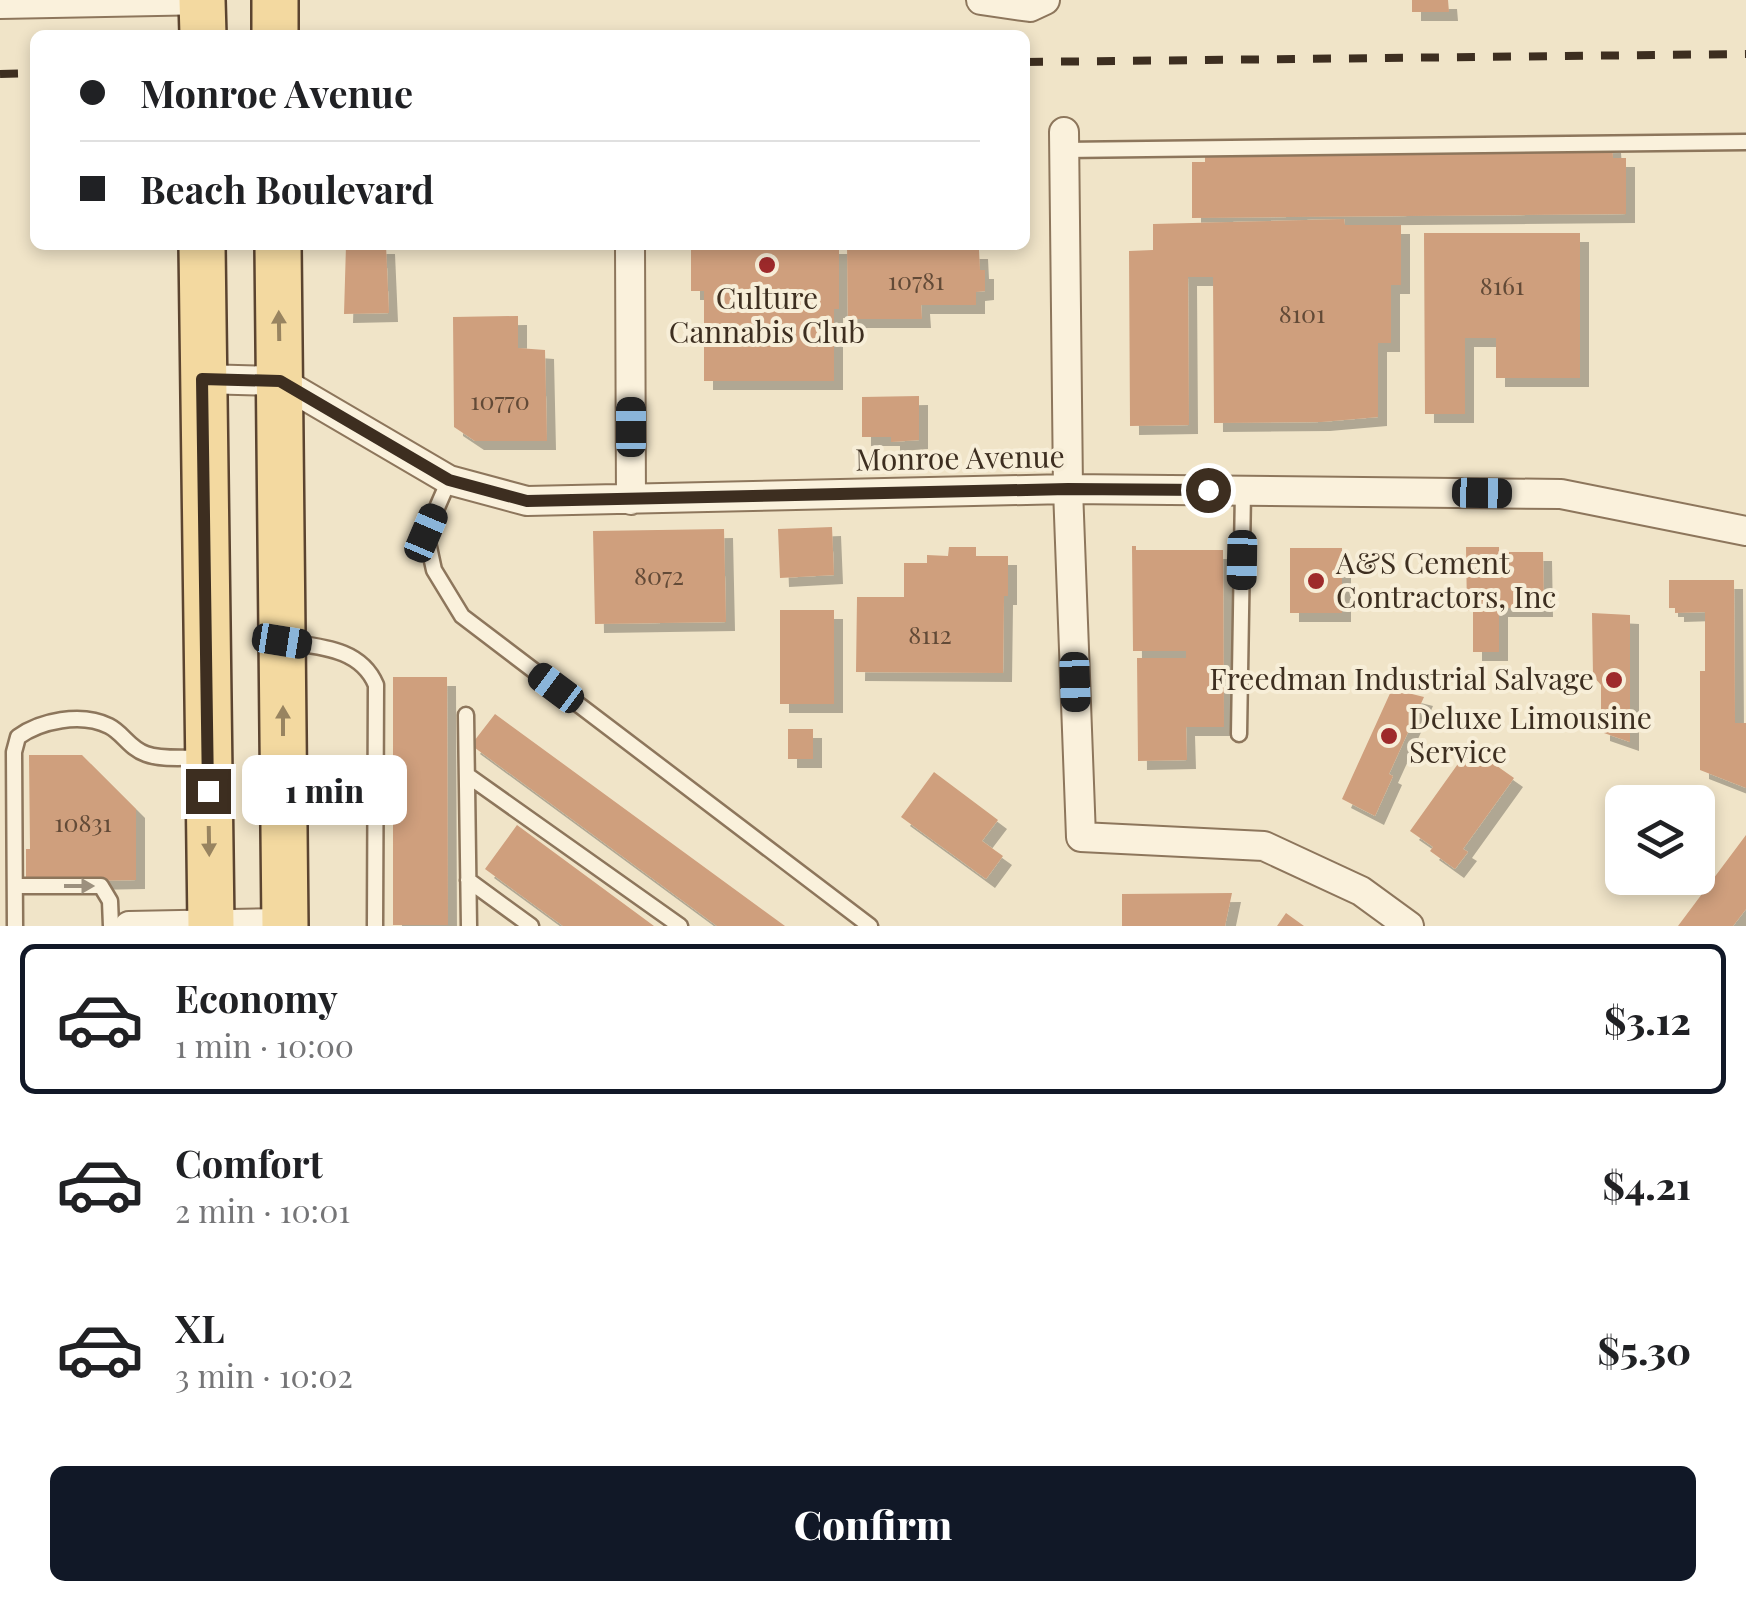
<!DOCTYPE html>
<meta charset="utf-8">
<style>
body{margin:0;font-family:"Playfair Display",serif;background:#f6f6f6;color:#202124;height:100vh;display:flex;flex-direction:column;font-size:38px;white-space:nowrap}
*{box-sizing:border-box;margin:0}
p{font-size:32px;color:#757577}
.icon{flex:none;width:55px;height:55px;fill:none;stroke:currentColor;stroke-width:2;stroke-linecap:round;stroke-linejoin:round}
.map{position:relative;height:926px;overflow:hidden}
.panel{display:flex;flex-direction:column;background:#fff;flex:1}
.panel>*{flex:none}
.hud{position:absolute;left:30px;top:30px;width:1000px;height:220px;border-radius:15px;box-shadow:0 5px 15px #0003;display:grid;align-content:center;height:220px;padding:0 50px;background:#fff}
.fabs{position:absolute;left:1605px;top:785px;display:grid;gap:20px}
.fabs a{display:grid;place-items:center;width:110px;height:110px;border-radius:15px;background:#fff;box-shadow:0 5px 15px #0003;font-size:50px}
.end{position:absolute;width:45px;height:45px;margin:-22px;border:12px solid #3d2e20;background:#fff;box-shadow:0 0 0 5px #fff}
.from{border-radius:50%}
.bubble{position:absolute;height:70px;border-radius:15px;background:#fff;box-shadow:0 5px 15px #0003;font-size:32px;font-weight:800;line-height:70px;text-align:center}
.car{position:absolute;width:30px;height:60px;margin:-30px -15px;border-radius:12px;box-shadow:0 0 8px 2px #0007;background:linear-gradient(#222 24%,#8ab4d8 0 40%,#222 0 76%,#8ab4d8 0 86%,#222 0)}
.hud b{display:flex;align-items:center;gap:35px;height:95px;font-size:38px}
.hud b+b{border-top:2px solid #e0e0e0}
.hud i{width:25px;height:25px;background:#202124}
ul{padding:18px 0 0;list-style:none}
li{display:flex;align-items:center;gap:30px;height:150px;margin:0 20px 15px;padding:0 30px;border:5px solid transparent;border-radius:15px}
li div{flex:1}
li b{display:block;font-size:38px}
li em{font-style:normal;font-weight:800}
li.selected{border-color:#111827}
li>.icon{width:90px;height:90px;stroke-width:1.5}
.action{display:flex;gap:20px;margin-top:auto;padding:20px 50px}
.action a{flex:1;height:115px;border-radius:15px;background:#111827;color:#fff;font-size:40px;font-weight:800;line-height:115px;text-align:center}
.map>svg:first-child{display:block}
</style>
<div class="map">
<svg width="1746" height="926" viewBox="0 0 1746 926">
<defs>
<filter id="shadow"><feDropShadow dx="9" dy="9" stdDeviation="0" flood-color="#0004"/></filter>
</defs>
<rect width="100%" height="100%" fill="#f0e4c8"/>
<path fill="#cf9f7d" filter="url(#shadow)" d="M 1412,0 L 1448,0 L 1449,12 L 1412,12 Z
M 1612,144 L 1613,158 L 1626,158 L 1626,214 L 1192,218 L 1192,162 L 1205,162 L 1205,149 Z
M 1344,219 L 1345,225 L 1401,225 L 1401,285 L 1391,285 L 1391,343 L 1378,343 L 1378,417 L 1321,422 L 1214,423 L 1213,277 L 1188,277 L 1189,425 L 1130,426 L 1129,251 L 1153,250 L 1153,224 Z
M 1424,233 L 1580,233 L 1580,378 L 1496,378 L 1496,338 L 1465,338 L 1465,414 L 1425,414 Z
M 346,245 L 386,245 L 389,313 L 344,314 Z
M 691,245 L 839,245 L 839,309 L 834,309 L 834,381 L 704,381 L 704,291 L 691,291 Z
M 847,245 L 949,245 L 949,250 L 979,250 L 980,270 L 985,270 L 985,291 L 976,292 L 976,305 L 921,305 L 922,319 L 848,319 Z
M 518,316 L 518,348 L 545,350 L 547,441 L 475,441 L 454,427 L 453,317 Z
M 919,396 L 919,440 L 891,442 L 891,437 L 862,437 L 862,397 Z
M 832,527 L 834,575 L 780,578 L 778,529 Z
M 724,529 L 726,622 L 595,624 L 593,531 Z
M 1132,546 L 1136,546 L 1136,550 L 1223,550 L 1224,727 L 1186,727 L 1187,760 L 1138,761 L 1137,658 L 1186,658 L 1186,651 L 1133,651 Z
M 949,547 L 976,547 L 976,556 L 1008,556 L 1008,596 L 1004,596 L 1003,673 L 856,672 L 857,597 L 904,597 L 904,563 L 927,563 L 927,555 L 948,556 Z
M 1466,547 L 1499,547 L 1499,552 L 1543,552 L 1544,608 L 1499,608 L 1499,652 L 1473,652 L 1473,611 L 1467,611 Z
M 1290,548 L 1342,548 L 1342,613 L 1290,613 Z
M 1669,580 L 1734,580 L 1735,723 L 1746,723 L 1746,788 L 1700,770 L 1700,671 L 1705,671 L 1705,612 L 1675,613 L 1675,608 L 1669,608 Z
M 780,610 L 834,610 L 834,704 L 780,704 Z
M 1592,613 L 1630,615 L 1630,742 L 1601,732 L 1601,685 L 1593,676 Z
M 393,677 L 447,677 L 448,925 L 393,925 Z
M 1392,689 L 1424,697 L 1389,774 L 1393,776 L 1375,816 L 1342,799 Z
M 495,714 L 785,926 L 717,926 L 471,745 Z
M 788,729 L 813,729 L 813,759 L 788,759 Z
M 1470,747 L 1514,778 L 1463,849 L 1468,852 L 1455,869 L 1430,851 L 1433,847 L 1410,831 Z
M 29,755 L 82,755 L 136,809 L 136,880 L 26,882 L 26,849 L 30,849 Z
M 934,772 L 998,820 L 982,841 L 1003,856 L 986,879 L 901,817 Z
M 517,825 L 654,926 L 563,926 L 485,869 Z
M 1746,835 L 1746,909 L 1733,926 L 1678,926 Z
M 1232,893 L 1225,926 L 1122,926 L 1122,894 Z
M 1286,913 L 1304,926 L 1277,926 Z"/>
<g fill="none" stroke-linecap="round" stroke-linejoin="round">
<g stroke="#8d765c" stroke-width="19">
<path id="lane" d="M 1064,150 L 1746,142
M 449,480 L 426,533 L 434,570 L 462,616 L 870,926
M 288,642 C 322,647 361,649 376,685 L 375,926
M 466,715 L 469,926
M 1239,734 L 1243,491
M 467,775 L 680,926
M 468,880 L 531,926
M 15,886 L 101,886 L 110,901 L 111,926
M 15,926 L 14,752 L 18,737 C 40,721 81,712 109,726 C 123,733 129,748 146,754 C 162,760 184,757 202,758"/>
</g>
<g stroke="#8d765c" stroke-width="32">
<path id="street" d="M 981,0 L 1030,7 L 1045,0
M 0,4 L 210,0
M 1064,132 L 1068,489 L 1081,837 L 1264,846 L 1361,891 L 1409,926
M 630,245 L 631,500
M 202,379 L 280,381 L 449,480 L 527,501 L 1068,489 L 1561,494 L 1746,531
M 129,926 L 285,923 L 288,926"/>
</g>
<g stroke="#5b4430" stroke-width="50">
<path id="primary" d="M 202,0 L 203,35
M 275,0 L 275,35
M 202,245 L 211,926
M 278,245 L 285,926"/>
</g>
<use href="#lane" stroke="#faf1dc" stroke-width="14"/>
<use href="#street" stroke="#faf1dc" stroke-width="28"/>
<use href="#primary" stroke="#f3d9a0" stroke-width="45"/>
<path stroke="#3d2e20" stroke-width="8" stroke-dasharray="18 18" stroke-linecap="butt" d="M 1025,62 L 1746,54
M 0,74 L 35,73"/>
</g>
<defs><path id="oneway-solid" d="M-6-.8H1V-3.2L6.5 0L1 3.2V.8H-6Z" transform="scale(2.5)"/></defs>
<g fill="#988460">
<use href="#oneway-solid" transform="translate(279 326) rotate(-91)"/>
<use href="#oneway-solid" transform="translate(283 721) rotate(-90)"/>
<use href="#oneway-solid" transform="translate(209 841) rotate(89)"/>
</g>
<use fill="#9c907e" href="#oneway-solid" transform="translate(79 886)"/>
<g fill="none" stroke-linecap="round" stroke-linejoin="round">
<path stroke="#3d2e20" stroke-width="12" d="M 208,791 L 202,379 L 280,381 L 449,480 L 527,501 L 1068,489 L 1208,490"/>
</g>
<g fill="#9e2a2b" stroke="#f7eed8" stroke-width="4">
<circle cx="767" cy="265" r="10"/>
<circle cx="1316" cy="581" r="10"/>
<circle cx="1614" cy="680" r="10"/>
<circle cx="1389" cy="736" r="10"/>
</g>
<g text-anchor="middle" stroke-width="8" stroke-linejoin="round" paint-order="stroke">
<g font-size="25" fill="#624a37">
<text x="916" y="290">10781</text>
<text x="1502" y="295">8161</text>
<text x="1302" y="323">8101</text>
<text x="500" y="410">10770</text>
<text x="659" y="585">8072</text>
<text x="930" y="644">8112</text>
<text x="83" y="832">10831</text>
</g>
<g font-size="30" fill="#3d2e20" stroke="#f7eed8" text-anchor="start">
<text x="767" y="309" text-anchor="middle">Culture<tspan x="767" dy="34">Cannabis Club</tspan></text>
<text x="1336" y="574">A&amp;S Cement<tspan x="1336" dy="34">Contractors, Inc</tspan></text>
<text x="1594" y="690" text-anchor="end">Freedman Industrial Salvage</text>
<text x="1409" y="729">Deluxe Limousine<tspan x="1409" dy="34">Service</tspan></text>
</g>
<g font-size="30" fill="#3d2e20" stroke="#f7eed8">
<text transform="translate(960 459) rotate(-1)" y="10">Monroe Avenue</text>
</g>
</g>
</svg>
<div class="fabs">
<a><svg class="icon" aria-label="layers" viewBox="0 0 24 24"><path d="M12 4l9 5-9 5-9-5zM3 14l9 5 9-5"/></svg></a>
</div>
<i class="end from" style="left:1208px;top:490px"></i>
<i class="end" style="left:208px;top:791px"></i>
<div class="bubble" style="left:242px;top:755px;width:165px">1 min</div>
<i class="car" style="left:631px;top:427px;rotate:0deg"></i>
<i class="car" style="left:1482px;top:493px;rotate:91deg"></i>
<i class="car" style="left:426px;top:533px;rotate:23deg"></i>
<i class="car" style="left:1242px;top:560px;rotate:181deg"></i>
<i class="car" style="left:282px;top:641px;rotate:99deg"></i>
<i class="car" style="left:1075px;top:682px;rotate:178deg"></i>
<i class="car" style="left:556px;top:688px;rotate:307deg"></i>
<div class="hud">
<b><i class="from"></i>Monroe Avenue</b>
<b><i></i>Beach Boulevard</b>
</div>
</div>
<section class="panel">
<ul>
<li class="selected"><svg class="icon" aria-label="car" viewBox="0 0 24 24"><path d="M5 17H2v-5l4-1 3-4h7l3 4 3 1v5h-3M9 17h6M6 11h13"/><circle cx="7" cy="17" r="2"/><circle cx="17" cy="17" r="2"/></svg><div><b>Economy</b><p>1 min · 10:00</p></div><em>$3.12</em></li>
<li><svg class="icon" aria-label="car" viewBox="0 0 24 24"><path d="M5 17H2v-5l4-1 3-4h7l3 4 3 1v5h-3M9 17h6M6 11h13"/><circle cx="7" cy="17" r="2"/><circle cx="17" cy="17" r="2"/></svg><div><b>Comfort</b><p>2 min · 10:01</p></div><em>$4.21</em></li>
<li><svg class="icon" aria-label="car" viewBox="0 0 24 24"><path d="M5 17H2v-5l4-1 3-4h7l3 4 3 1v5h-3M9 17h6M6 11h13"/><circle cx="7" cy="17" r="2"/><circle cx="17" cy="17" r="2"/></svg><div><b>XL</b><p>3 min · 10:02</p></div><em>$5.30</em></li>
</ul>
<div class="action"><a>Confirm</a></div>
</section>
